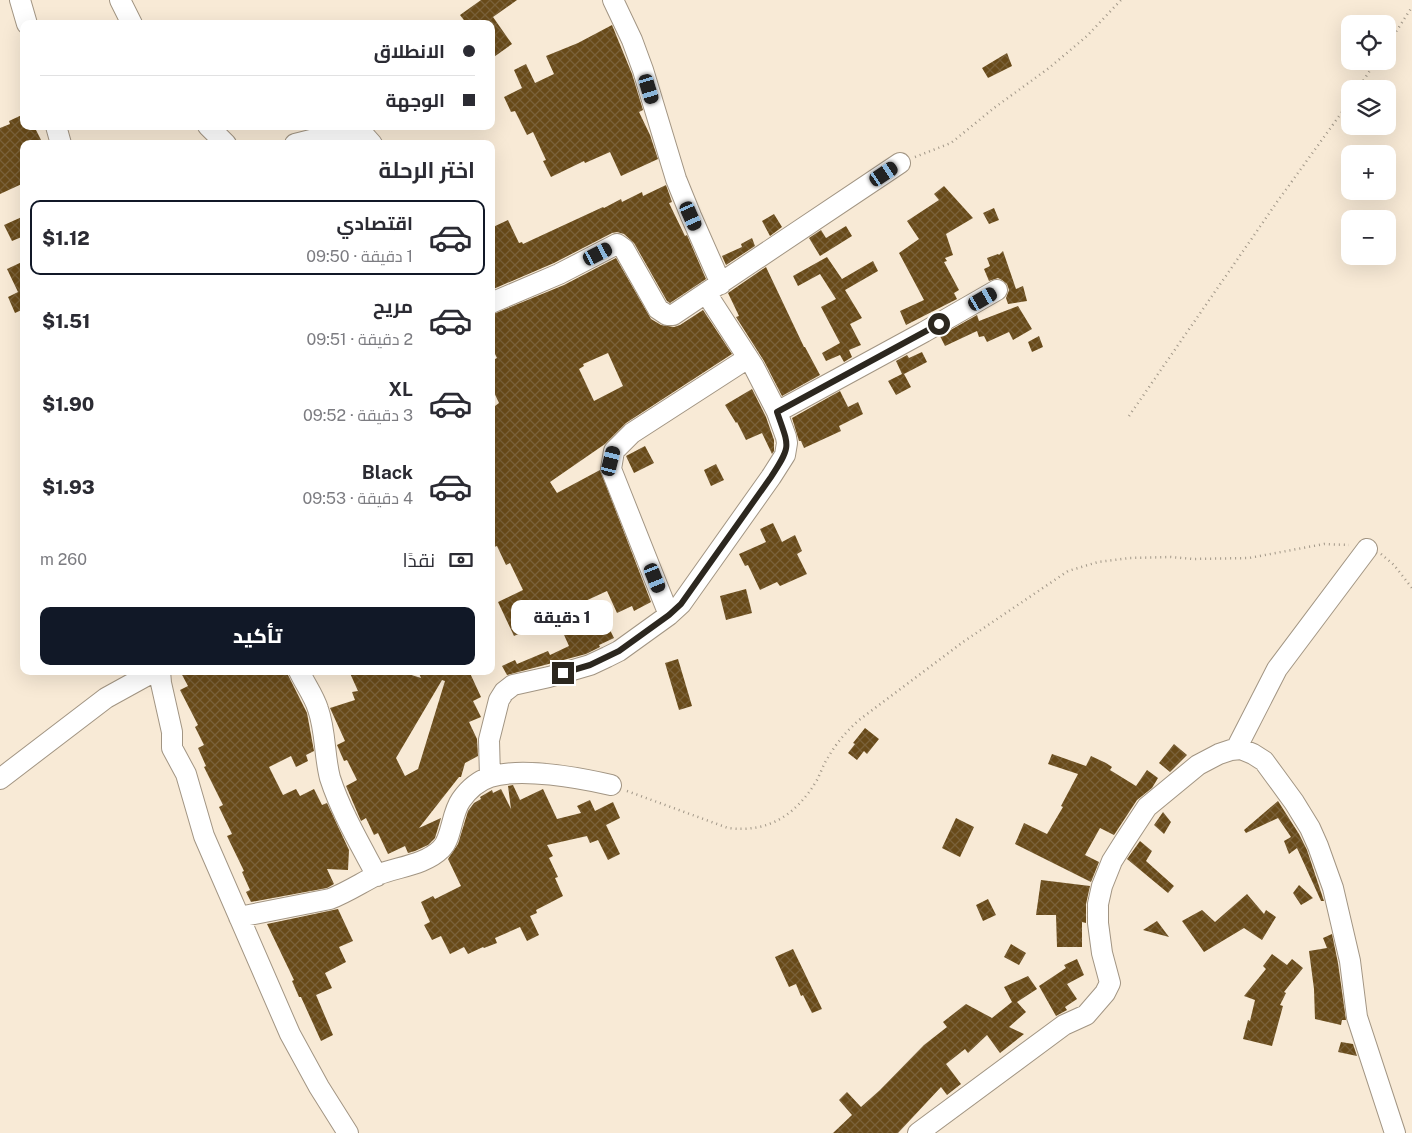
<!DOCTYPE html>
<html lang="ar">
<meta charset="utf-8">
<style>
body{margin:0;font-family:"Public Sans",Cairo,sans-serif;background:#f7f7f7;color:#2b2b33;direction:rtl;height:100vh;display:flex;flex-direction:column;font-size:19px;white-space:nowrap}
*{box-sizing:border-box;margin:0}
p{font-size:16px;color:#7c7c81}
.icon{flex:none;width:28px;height:28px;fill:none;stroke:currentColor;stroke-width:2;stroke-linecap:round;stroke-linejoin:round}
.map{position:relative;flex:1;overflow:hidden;direction:ltr}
.sheet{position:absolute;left:20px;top:140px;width:475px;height:535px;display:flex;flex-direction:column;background:#fff;border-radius:10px;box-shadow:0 5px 20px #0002;direction:rtl}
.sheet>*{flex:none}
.guide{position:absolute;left:20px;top:20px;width:475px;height:110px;border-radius:10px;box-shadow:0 5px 20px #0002;direction:rtl;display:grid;align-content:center;height:110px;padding:0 20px;background:#fff}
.controls{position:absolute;left:1341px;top:15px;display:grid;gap:10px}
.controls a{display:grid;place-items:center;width:55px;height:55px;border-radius:10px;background:#fff;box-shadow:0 5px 20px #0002;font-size:25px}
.end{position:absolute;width:22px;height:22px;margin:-11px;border:6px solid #2c271f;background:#fff;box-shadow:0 0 0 2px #fff}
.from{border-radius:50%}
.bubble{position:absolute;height:35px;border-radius:10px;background:#fff;box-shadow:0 5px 20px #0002;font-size:16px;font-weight:800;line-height:35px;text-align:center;direction:rtl}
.car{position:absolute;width:15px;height:30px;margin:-15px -8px;border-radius:6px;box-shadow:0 0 4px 1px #0007;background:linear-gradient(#222 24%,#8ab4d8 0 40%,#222 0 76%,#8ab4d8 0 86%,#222 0)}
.guide b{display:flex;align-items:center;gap:18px;height:48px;font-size:19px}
.guide b+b{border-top:1px solid #e1e1e2}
.guide i{width:12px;height:12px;background:#2b2b33}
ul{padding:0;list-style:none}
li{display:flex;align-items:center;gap:15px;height:75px;margin:0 10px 8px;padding:0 10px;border:2px solid transparent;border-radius:10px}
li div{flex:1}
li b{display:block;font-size:19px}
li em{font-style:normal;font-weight:800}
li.on{border-color:#111827}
li>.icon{width:45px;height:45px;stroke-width:1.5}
h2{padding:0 20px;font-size:22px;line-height:60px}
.pay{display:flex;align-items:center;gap:12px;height:55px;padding:0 20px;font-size:19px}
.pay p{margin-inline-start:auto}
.cta{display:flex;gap:10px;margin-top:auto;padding:10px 20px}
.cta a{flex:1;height:58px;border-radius:10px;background:#111827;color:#fff;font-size:20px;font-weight:800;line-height:58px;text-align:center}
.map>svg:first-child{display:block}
</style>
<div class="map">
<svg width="1412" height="1133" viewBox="0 0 1412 1133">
<defs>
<pattern id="building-cross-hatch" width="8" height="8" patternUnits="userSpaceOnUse" patternTransform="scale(1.25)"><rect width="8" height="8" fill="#684a19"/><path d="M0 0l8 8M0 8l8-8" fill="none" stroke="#7a613a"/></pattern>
</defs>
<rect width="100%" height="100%" fill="#f8ead6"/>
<path fill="url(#building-cross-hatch)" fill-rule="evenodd" d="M 481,0 L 517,0 L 493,17 L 512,44 L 491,59 L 491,24 L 467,24 L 460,15 Z
M 612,25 L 632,74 L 643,110 L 639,112 L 650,135 L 658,159 L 621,176 L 610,152 L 585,163 L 584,161 L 551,177 L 543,161 L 546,160 L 533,132 L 527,135 L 515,111 L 511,112 L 504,97 L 522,88 L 514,70 L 526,64 L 535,83 L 554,74 L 546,56 L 578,43 Z
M 1007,53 L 1012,66 L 988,78 L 982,68 Z
M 24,114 L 24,126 L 34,126 L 43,144 L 24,144 L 24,183 L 0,194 L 0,128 L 10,124 L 9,121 Z
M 666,185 L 672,202 L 669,203 L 685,236 L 687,235 L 706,279 L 670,303 L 667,301 L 634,243 L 624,234 L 617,232 L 612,233 L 554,263 L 491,290 L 491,228 L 508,220 L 519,243 L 522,242 L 523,244 L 603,207 L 604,208 L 621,199 L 622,202 L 642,192 L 643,196 Z
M 944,186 L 973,218 L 946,234 L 953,255 L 945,258 L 947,261 L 944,262 L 959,290 L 954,293 L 957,299 L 906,325 L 900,311 L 924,300 L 899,253 L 919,239 L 907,221 L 939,200 L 934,194 Z
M 994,208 L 999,220 L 989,224 L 983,213 Z
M 774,214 L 782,227 L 770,236 L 762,221 Z
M 24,216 L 24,236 L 12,241 L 4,225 Z
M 846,226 L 852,236 L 820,256 L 809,238 L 821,230 L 826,238 Z
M 752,238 L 755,246 L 726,265 L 722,256 L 742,247 L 741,244 Z
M 1003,251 L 1016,289 L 1023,286 L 1027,301 L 1008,304 L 1006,298 L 1009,290 L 1007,284 L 1002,280 L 998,278 L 989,281 L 984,269 L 990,266 L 987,258 L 998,254 L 999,255 Z
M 827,257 L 842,279 L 873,261 L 878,271 L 845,290 L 862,318 L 850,324 L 861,345 L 849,350 L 852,357 L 844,362 L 840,355 L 826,361 L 822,353 L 840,343 L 821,307 L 836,299 L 820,274 L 798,286 L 793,276 Z
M 616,258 L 651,319 L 661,325 L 674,327 L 680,325 L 703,310 L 732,354 L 626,423 L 605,444 L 550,482 L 557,493 L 600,470 L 651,602 L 634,611 L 632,606 L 617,613 L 607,591 L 581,603 L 593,628 L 606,622 L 614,638 L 599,645 L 600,647 L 586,654 L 507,675 L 502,666 L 515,660 L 517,664 L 548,651 L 550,655 L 569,646 L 556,617 L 514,636 L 498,602 L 523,590 L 510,563 L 506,565 L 497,546 L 491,548 L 491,409 L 499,403 L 491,386 L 491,361 L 497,358 L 491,346 L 491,315 L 564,285 ZM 608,353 L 623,386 L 594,401 L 579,369 L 584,366 L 583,364 Z
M 24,261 L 24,309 L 15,313 L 8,297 L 18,292 L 7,269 Z
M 766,267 L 804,347 L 805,347 L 820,375 L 782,396 L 764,361 L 736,317 L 739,316 L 728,293 Z
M 1018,306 L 1032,329 L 1013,340 L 1009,332 L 987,342 L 984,336 L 979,337 L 977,331 L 945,346 L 940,336 L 977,315 L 979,321 Z
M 1039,336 L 1043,347 L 1032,352 L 1028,342 Z
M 922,352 L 927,362 L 904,374 L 911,387 L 896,395 L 888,381 L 902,374 L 896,361 L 907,355 L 909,358 Z
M 752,389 L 766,417 L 774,440 L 774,451 L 772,454 L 762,433 L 746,440 L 737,422 L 736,423 L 725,405 Z
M 840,391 L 848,407 L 858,402 L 863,414 L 839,426 L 841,431 L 804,448 L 801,441 L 799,441 L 792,418 Z
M 645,446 L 654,463 L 634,473 L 626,456 Z
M 716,464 L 724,480 L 711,486 L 704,470 Z
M 773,523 L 782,542 L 795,535 L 802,551 L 797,554 L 807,574 L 780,586 L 777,582 L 760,590 L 748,565 L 745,566 L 739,554 L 766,542 L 760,529 Z
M 746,589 L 752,613 L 726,620 L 720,596 Z
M 678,659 L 692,706 L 679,710 L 665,663 Z
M 180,671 L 286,671 L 307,713 L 314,751 L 306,755 L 308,761 L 296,767 L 291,756 L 269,767 L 283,795 L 296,789 L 300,796 L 314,789 L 322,805 L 327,803 L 349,850 L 348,870 L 327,869 L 334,884 L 327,888 L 251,902 L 246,892 L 250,890 L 242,872 L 244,871 L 227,836 L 232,834 L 219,807 L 223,805 L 204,767 L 206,766 L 198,748 L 204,745 L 195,727 L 198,725 L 180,690 L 188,686 Z
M 349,671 L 399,671 L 421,678 L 418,671 L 469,671 L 481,697 L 473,701 L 481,717 L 469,722 L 477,739 L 478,756 L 465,763 L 461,777 L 459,777 L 419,828 L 441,818 L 435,838 L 428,845 L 415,851 L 408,853 L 405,846 L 388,854 L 378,833 L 374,835 L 366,818 L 361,821 L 346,786 L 357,780 L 347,760 L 344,761 L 337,745 L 345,741 L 330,708 L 355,700 L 352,692 L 358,691 ZM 442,680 L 445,681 L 418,769 L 405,776 L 396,758 Z
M 865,728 L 879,739 L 867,754 L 864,751 L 857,760 L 848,753 L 855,744 L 853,743 Z
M 1174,744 L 1187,755 L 1170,772 L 1159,763 Z
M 1052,754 L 1086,766 L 1091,756 L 1106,763 L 1112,767 L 1110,770 L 1136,786 L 1147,770 L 1158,778 L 1152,788 L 1137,800 L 1114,835 L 1100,828 L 1085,855 L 1099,862 L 1091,882 L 1015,844 L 1024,823 L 1047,834 L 1063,807 L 1061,806 L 1078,774 L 1048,764 Z
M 513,785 L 520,800 L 543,789 L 557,819 L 581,813 L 577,806 L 590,800 L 595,811 L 613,802 L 620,818 L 606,825 L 620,854 L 608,860 L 598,840 L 590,843 L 587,836 L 547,845 L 553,856 L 549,858 L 558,877 L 555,878 L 563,896 L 536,910 L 537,913 L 530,916 L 539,935 L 527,941 L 520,927 L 495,938 L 497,943 L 484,948 L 483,947 L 468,954 L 464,947 L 450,954 L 441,936 L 432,940 L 424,925 L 430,922 L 421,902 L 433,896 L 435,899 L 461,886 L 448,859 L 458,844 L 468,811 L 474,803 L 481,799 L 480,797 L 492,790 L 493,793 L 501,789 L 511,809 L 508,786 Z
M 1278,801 L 1299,834 L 1307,850 L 1324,901 L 1321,901 L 1297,848 L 1289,854 L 1284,841 L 1291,837 L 1278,818 L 1246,833 L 1244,830 Z
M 1163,812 L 1171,822 L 1164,834 L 1154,825 Z
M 956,818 L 974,827 L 960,857 L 942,848 Z
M 1140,841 L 1152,851 L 1146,861 L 1174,886 L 1168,893 L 1127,859 Z
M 1041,880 L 1090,886 L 1086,904 L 1086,923 L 1082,922 L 1082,947 L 1057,947 L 1056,915 L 1036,915 Z
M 1299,885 L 1313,898 L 1301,905 L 1293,893 Z
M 1247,894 L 1264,914 L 1266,910 L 1276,917 L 1262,940 L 1244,928 L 1204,952 L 1182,921 L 1202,910 L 1215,922 Z
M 988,899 L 996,915 L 983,921 L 976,905 Z
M 338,909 L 353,941 L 339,947 L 346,962 L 325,973 L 332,988 L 316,995 L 333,1035 L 321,1041 L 301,997 L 299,997 L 292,981 L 294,980 L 267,924 Z
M 1157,921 L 1169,937 L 1143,930 Z
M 1332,934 L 1338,963 L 1346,1020 L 1342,1020 L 1341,1025 L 1315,1019 L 1314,989 L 1309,951 L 1327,948 L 1323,938 Z
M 1011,944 L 1026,953 L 1019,965 L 1004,957 Z
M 793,949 L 822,1009 L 812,1013 L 803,995 L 801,996 L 796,984 L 789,987 L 775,957 Z
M 1272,954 L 1287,965 L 1292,959 L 1303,968 L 1284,992 L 1286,993 L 1280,1005 L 1283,1006 L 1272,1046 L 1243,1039 L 1248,1020 L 1250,1021 L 1255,1000 L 1244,996 L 1266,969 L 1263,966 Z
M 1077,959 L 1084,975 L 1067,984 L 1077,999 L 1065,1007 L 1067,1010 L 1056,1016 L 1039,986 L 1066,968 L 1064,965 Z
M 1028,976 L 1037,989 L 1017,1002 L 1026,1012 L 1009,1027 L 1024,1034 L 1000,1053 L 987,1035 L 968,1053 L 965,1049 L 946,1064 L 961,1084 L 947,1095 L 941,1087 L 898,1133 L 833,1133 L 852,1115 L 839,1100 L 847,1092 L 861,1107 L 880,1090 L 924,1045 L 947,1027 L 943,1022 L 966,1004 L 992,1018 L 1012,1002 L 1004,987 Z
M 1341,1042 L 1353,1044 L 1357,1056 L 1338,1052 Z"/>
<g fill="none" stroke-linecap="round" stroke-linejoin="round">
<g stroke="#a29583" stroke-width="22">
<path id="minor" d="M 20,0 L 27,24
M 120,0 L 132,24
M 613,0 L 632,40 L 643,70 L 676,179 L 691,216 L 721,284
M 56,126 L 61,144
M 208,126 L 226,144
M 295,144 L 339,133 L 364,135 L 372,144
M 491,303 L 559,274 L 617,244 L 624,249 L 658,309 L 667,315 L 673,315 L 900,163
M 777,412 L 924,332 L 997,290
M 669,615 L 611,469 L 614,451 L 632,433 L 748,358
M 160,671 L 161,683 L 172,732 L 172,748 L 186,774 L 204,836 L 290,1034 L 319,1087 L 348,1133
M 299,671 C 305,684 314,696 318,709 C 326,732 324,755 330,778 C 341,812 360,844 377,876
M 1236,749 L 1277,669 L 1367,549
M 490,777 L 489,740 L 499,700 L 504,692 L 513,685 L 549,677 L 590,665 L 607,657 L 619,651 L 669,615 L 681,604 L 771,477 L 785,455 L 787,443 L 786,437 L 777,412 L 754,367 L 706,293
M 0,779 L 106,698 L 155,671
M 239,917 L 330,899 C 346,893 361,883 377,875 C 397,867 425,865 441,849 C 452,839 451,814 461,800 C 468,790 478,781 490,777 C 521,767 580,778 611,785
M 918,1133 L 1064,1025 L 1086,1015 L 1105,993 L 1110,983 L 1102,953 L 1098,923 L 1098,904 L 1102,886 L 1112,861 L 1124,842 L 1147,807 L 1198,765 L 1219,754 L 1231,750 L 1241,749 L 1253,754 L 1264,761 L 1275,776 L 1294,802 L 1310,828 L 1318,846 L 1333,888 L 1350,961 L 1357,1017 L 1395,1133"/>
</g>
<path stroke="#a19788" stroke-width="2.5" stroke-dasharray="1 4" stroke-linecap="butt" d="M 1388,44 L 1412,7
M 1358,89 L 1376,61
M 915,157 L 951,143 L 994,108 L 1049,68 L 1087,36 L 1121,0
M 1129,416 L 1277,202 L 1350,101
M 1381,554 L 1394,565 L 1412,588
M 627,791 L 728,828 C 769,833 796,815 817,780 C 821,772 824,763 829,756 C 837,742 847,731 859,720 L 963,642 L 1068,571 L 1098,562 L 1130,558 L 1171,557 L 1193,559 L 1249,558 L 1324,544 L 1349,545"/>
<use href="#minor" stroke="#fff" stroke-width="20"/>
</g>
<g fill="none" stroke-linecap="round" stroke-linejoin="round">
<path stroke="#2c271f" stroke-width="6" d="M 563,673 L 590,665 L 619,651 L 669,615 L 681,604 L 771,477 C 792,445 789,447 777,412 L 939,324"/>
</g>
</svg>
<div class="controls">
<a><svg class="icon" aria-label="locate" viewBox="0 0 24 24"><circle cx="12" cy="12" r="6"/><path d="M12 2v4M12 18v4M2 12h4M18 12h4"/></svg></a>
<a><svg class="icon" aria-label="layers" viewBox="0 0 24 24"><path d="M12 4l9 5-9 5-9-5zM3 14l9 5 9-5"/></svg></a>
<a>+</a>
<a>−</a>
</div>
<i class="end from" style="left:939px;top:324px"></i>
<i class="end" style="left:563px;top:673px"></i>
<div class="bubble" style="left:511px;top:600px;width:102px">1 دقيقة</div>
<i class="car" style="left:649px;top:89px;rotate:163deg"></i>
<i class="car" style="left:884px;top:174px;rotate:56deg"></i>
<i class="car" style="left:691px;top:216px;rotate:156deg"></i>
<i class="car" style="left:598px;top:254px;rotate:63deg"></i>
<i class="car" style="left:983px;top:299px;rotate:60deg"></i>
<i class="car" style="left:611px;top:461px;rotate:14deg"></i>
<i class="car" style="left:655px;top:578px;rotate:158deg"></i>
<div class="guide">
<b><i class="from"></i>الانطلاق</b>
<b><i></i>الوجهة</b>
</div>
<section class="sheet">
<h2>اختر الرحلة</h2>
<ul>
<li class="on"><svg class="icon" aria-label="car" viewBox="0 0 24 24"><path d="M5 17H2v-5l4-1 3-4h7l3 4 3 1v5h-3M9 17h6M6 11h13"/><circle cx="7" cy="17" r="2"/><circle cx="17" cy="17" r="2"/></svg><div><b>اقتصادي</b><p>1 دقيقة · 09:50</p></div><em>$1.12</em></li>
<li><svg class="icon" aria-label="car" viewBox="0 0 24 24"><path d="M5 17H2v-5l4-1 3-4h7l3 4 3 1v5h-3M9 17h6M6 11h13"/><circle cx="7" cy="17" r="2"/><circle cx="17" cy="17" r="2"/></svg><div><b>مريح</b><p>2 دقيقة · 09:51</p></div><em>$1.51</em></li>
<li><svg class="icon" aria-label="car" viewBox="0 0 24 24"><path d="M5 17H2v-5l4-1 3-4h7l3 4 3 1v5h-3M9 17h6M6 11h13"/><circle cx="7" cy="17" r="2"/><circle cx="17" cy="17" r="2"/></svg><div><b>XL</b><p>3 دقيقة · 09:52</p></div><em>$1.90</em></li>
<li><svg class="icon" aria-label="car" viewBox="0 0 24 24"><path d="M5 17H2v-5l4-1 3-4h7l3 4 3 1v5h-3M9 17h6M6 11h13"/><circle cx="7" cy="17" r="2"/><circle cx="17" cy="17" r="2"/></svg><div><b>Black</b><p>4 دقيقة · 09:53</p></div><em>$1.93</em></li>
</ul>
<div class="pay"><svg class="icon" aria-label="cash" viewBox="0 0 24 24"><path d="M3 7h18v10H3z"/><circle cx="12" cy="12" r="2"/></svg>نقدًا<p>260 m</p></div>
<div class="cta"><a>تأكيد</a></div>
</section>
</div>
